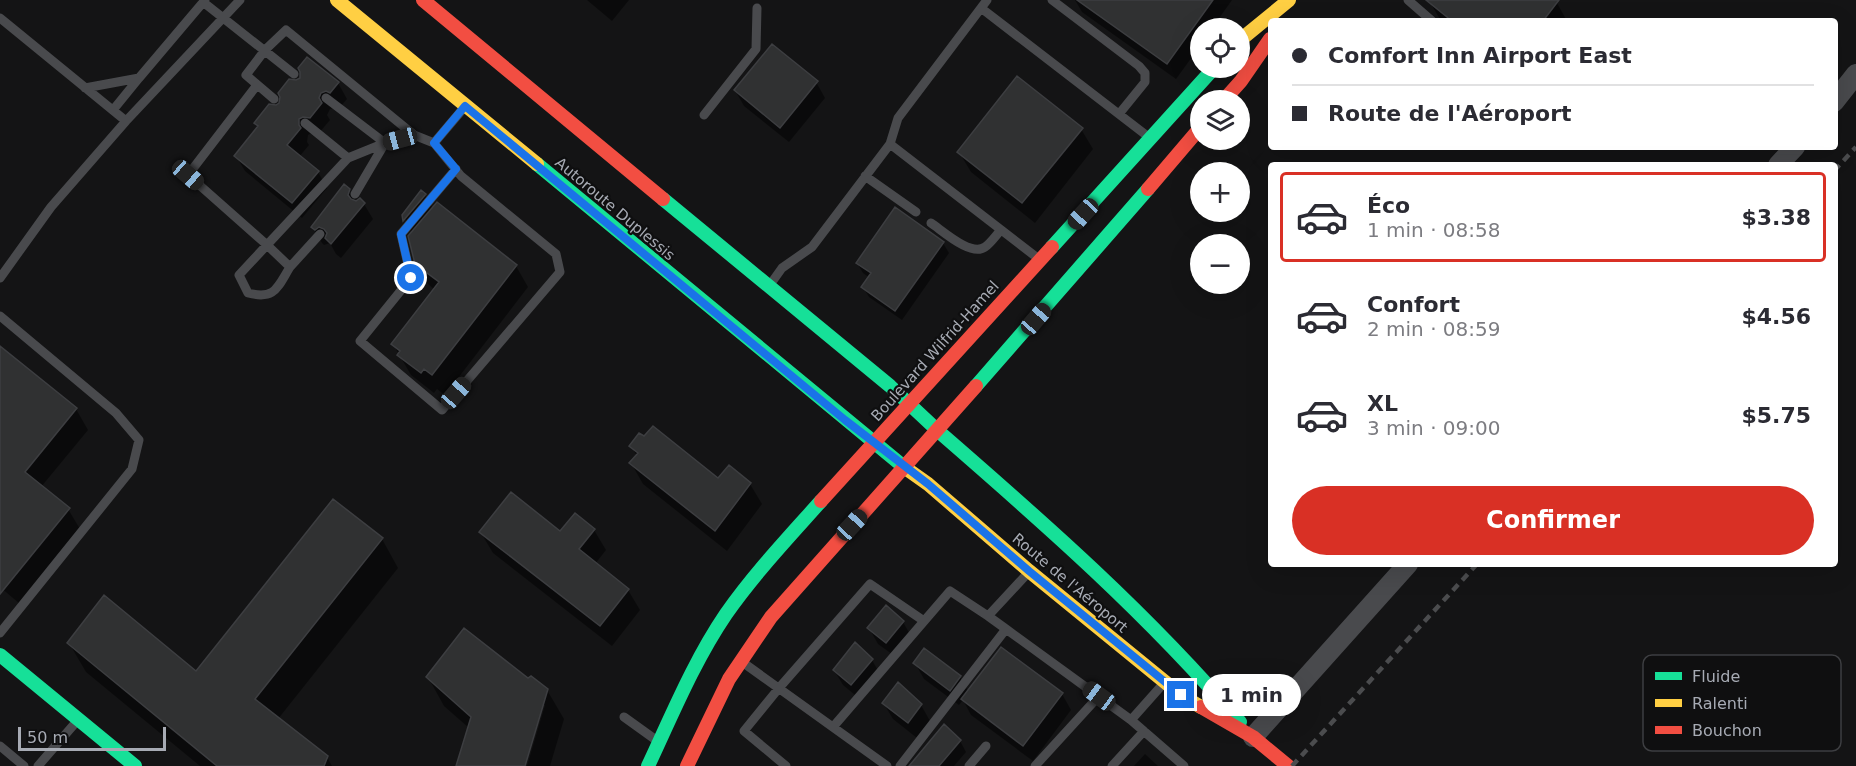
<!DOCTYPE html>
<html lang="fr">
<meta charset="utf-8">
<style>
body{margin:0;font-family:"DejaVu Sans",sans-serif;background:#f7f7f7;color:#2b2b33;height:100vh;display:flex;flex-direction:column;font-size:22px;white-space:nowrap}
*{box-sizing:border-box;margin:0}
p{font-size:20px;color:#7c7c81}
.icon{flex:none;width:33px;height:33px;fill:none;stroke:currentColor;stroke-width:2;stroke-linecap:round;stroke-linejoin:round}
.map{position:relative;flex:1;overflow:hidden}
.details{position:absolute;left:1268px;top:162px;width:570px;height:405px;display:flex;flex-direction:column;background:#fff;border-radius:6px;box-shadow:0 6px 24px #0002}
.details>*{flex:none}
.top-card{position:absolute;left:1268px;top:18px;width:570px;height:132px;border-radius:6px;box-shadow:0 6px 24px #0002;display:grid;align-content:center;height:132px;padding:0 24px;background:#fff}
.fabs{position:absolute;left:1190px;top:18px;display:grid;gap:12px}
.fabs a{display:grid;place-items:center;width:60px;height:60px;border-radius:50%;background:#fff;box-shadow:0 6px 24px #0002;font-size:30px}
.scale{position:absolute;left:18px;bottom:15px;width:148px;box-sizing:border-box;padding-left:6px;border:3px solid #a7abb4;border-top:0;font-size:16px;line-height:21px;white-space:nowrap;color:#a7abb4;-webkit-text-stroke:4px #0f0f10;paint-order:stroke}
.end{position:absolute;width:27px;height:27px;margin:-14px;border:8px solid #1a73e8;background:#fff;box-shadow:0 0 0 3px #fff}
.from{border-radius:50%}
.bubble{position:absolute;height:42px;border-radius:21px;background:#fff;box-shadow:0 6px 24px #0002;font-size:20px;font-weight:800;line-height:42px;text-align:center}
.car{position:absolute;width:18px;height:36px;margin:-18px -9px;border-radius:8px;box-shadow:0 0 4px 2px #0007;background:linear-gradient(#222 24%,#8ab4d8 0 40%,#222 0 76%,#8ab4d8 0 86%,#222 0)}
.top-card b{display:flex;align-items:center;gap:21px;height:57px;font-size:22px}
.top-card b+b{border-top:2px solid #e1e1e2}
.top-card i{width:15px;height:15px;background:#2b2b33}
ul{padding:10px 0 0;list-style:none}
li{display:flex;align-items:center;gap:18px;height:90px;margin:0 12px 9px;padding:0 12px;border:3px solid transparent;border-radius:6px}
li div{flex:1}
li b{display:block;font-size:22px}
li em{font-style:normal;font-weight:800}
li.current{border-color:#d93025}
li>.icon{width:54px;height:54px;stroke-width:1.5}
.primary-button{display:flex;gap:12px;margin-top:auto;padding:12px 24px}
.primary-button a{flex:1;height:69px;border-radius:36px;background:#d93025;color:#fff;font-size:24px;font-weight:800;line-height:69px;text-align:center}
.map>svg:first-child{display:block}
</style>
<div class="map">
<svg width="1856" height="766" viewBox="0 0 1856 766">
<rect width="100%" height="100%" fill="#141415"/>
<path fill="#0007" d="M 587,0 L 629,0 L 612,21 Z
M 1075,0 L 1232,0 L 1212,28 L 1200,28 L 1200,46 L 1176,79 L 1082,12 Z
M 1432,0 L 1552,0 L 1557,3 L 1567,21 L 1441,21 L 1430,2 Z
M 816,82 L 825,98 L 789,142 L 744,106 L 735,90 Z
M 338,83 L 347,99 L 339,108 L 336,107 L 330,109 L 327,115 L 330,120 L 319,133 L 313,132 L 308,135 L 307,142 L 309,145 L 299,157 L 318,172 L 327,188 L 302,218 L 245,171 L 236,156 L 258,128 L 256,123 L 276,107 Z
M 1081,129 L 1093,149 L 1035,223 L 971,172 L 959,152 Z
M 349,190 L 356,202 L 364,204 L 373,219 L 341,258 L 336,254 L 330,243 L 324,245 L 322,243 L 313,228 Z
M 425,195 L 433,209 L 516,266 L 528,287 L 445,395 L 437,389 L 434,393 L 411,375 L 393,344 L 435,290 L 428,284 L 416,263 L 412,234 L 404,216 Z
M 943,243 L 949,253 L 902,320 L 869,297 L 863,287 L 870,278 L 863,273 L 857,263 Z
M 0,348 L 76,409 L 88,430 L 41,487 L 68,509 L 80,529 L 20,604 L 0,587 Z
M 631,446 L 718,480 L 750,484 L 762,504 L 727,551 L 643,484 L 631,463 L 637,456 Z
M 594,530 L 606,550 L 595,564 L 628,590 L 640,610 L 612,646 L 493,553 L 481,533 L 561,533 Z
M 382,539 L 398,568 L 278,719 L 327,757 L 332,766 L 200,766 L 86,672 L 69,643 L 197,673 Z
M 903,622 L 912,638 L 896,657 L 878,644 L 869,628 Z
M 872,660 L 881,676 L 861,700 L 843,685 L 834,670 Z
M 915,663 L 960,677 L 968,691 L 1062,694 L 1071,710 L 1033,761 L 971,715 L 963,700 L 959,705 L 924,679 Z
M 428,677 L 528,680 L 547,690 L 564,719 L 550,766 L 527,766 L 545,705 L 542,705 L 523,766 L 458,766 L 469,728 L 444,706 Z
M 884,704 L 921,705 L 930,721 L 917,738 L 893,719 Z
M 944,726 L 960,741 L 966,752 L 954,766 L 916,766 Z
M 1145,754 L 1158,766 L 1134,766 Z"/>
<path fill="#303132" stroke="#3d3e41" stroke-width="1.5" d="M 1077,0 L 1213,0 L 1167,64 Z
M 1426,0 L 1559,0 L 1543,21 L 1452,21 Z
M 772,44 L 818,81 L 780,128 L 734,90 Z
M 307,57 L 339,82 L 330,93 L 326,91 L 321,93 L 319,98 L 322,103 L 310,118 L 303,117 L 299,119 L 299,125 L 301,128 L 287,145 L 319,171 L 292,203 L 234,156 L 258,126 L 254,123 L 269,104 L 276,105 L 279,103 L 280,97 L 278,93 L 289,79 L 296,80 L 300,78 L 300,72 L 298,68 Z
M 1017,76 L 1083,128 L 1022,203 L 957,152 Z
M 344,184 L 350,189 L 348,195 L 351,199 L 356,201 L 360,198 L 365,203 L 331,244 L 325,238 L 327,233 L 324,229 L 319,227 L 315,230 L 311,227 Z
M 421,190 L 426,194 L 403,221 L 402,215 Z
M 437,202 L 517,265 L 432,375 L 424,369 L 421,373 L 397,355 L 400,351 L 391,344 L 439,282 L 415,264 L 408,236 Z
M 895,207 L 944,242 L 895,311 L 861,287 L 871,273 L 856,263 Z
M 0,346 L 77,408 L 25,472 L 70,508 L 0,594 Z
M 653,426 L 718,478 L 729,465 L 751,483 L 715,531 L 629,463 L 638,453 L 629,446 L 639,433 L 644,436 Z
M 511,492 L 560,531 L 575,513 L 595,529 L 579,549 L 629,589 L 600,626 L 479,532 Z
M 333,499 L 383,538 L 255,699 L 328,756 L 324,766 L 217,766 L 67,643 L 104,595 L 196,671 Z
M 886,605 L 904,621 L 886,643 L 867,628 Z
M 464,628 L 528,678 L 531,676 L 548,689 L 525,766 L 456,766 L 471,717 L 426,677 Z
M 855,642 L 873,659 L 851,685 L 833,670 Z
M 1001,647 L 1063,693 L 1023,746 L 961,699 Z
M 924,648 L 961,676 L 950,691 L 913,663 Z
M 898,682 L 922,704 L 908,723 L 882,703 Z
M 944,724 L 961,740 L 939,766 L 909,766 Z"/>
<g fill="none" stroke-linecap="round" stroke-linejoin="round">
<path stroke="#494a4d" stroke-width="9" d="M 987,0 L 981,8 L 1146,135
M 1052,0 L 1139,66 L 1145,73 L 1145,82 L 1119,114
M 1408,0 L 1432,21
M 203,2 L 294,74
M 0,18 L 126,121
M 257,85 L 188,175 L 266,244 L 290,267 C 277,288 275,300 248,293 L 239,275 L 348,158 L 385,143
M 85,88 L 139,78 L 205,0
M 326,98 L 385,143 L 414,135 L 434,143
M 274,99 L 246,75 L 265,50 L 286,30 L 414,135
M 113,110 L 139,78
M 704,115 L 756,49 L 757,8
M 305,123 L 348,158
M 890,144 L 1035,256
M 456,169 L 401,234 L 411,278 L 360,341 L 442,410 L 560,272 L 556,254 L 461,176 L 434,143 L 462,110
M 865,176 L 916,212
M 355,194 L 385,143
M 931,223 C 943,231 971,257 985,247 C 991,243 996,235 1001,230
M 290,267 L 320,234
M 0,278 L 51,207 L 126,121 L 240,0
M 772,282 L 782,268 L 812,247 L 890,144 L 898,118 L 981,8
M 0,316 L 116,413 L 139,440 L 132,469 L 0,633
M 1006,629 L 1131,720
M 745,664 L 887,766
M 1163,684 L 1131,720 L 1184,766
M 624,717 L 656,740
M 833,727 L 950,591 L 988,616
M 0,746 L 24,766
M 38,766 L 77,721
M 786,766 L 744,731 L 779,688 L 870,584 L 924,621
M 900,766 L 1006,629 L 988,616 L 1027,574
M 969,766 L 986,746
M 1035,766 L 1099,696
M 1112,766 L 1144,731"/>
<path stroke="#494a4d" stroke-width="20" d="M 1834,102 L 1856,74
M 1778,165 L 1795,147
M 1253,737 L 1408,564"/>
<path stroke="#16e098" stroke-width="14" d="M 537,164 L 904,467
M 663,199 L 890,386 L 937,430
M 1052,247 L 1214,68
M 976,386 L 1148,189
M 937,430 C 1043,522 1149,615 1240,722
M 0,655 L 135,766
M 648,766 C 672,715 694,661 726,614 C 754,574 788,538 821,501"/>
<path stroke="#ffcf43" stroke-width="14" d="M 337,0 L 537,164
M 1239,41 L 1289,0
M 904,467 L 928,484 L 1029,571 L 1181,695 L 1201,707"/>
<path stroke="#f24e42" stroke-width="14" d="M 423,0 L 663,199
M 1224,100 L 1241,81 L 1270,39
M 1148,189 L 1200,128
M 821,501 L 1052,247
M 1201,707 L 1253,737 L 1288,766
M 687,766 L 729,679 L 771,617 L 976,386"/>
<path stroke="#4b4c4e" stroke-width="4.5" stroke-dasharray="8 6" stroke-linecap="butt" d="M 1834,171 L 1856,147
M 1292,766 L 1477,564"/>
</g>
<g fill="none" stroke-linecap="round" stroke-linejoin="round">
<path stroke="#1a73e8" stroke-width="8" d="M 411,278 L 401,234 L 456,169 L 434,143 L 465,106 L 845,420 L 928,484 L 1029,571 L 1181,695"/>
</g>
<g text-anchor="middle" stroke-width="4.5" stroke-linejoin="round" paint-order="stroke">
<g font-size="15" fill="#a7abb4" stroke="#0f0f10">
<text transform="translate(615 209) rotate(40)" y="5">Autoroute Duplessis</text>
<text transform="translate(935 351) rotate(-48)" y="5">Boulevard Wilfrid-Hamel</text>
<text transform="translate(1070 583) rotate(40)" y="5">Route de l'Aéroport</text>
</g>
</g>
<rect x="1643" y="655" width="198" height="96" rx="9" fill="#0f0f10" stroke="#3d3e41" stroke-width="1.5"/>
<rect x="1655" y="672" width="27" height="8" fill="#16e098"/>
<rect x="1655" y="699" width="27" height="8" fill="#ffcf43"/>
<rect x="1655" y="726" width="27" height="8" fill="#f24e42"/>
<g font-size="16" fill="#a7abb4">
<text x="1692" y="682">Fluide</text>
<text x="1692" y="709">Ralenti</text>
<text x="1692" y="736">Bouchon</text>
</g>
</svg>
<div class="fabs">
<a><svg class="icon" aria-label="locate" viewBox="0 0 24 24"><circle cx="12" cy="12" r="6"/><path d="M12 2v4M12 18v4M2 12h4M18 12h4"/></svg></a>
<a><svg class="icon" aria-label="layers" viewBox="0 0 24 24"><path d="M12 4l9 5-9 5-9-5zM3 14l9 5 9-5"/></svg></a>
<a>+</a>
<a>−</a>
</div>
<div class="scale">50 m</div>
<i class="end from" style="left:411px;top:278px"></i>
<i class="end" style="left:1181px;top:695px"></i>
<div class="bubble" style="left:1202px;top:674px;width:99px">1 min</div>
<i class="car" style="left:400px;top:139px;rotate:255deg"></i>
<i class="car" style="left:188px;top:175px;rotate:131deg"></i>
<i class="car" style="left:1083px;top:214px;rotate:223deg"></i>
<i class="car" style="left:1036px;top:319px;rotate:41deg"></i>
<i class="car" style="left:456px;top:393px;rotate:41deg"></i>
<i class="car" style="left:852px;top:525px;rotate:43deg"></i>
<i class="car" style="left:1099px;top:696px;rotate:306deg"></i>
<div class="top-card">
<b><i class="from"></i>Comfort Inn Airport East</b>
<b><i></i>Route de l'Aéroport</b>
</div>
<section class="details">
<ul>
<li class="current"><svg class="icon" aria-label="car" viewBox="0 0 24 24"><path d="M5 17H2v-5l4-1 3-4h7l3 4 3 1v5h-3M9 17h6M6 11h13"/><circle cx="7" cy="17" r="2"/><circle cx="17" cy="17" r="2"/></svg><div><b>Éco</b><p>1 min · 08:58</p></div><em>$3.38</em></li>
<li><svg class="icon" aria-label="car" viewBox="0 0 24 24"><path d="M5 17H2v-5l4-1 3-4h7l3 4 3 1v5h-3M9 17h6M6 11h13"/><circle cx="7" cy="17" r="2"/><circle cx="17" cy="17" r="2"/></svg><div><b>Confort</b><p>2 min · 08:59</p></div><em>$4.56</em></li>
<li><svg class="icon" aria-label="car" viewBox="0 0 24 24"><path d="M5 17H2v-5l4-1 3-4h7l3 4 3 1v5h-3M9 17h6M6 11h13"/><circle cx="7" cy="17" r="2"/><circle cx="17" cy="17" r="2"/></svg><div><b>XL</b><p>3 min · 09:00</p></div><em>$5.75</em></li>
</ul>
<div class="primary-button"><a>Confirmer</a></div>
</section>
</div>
